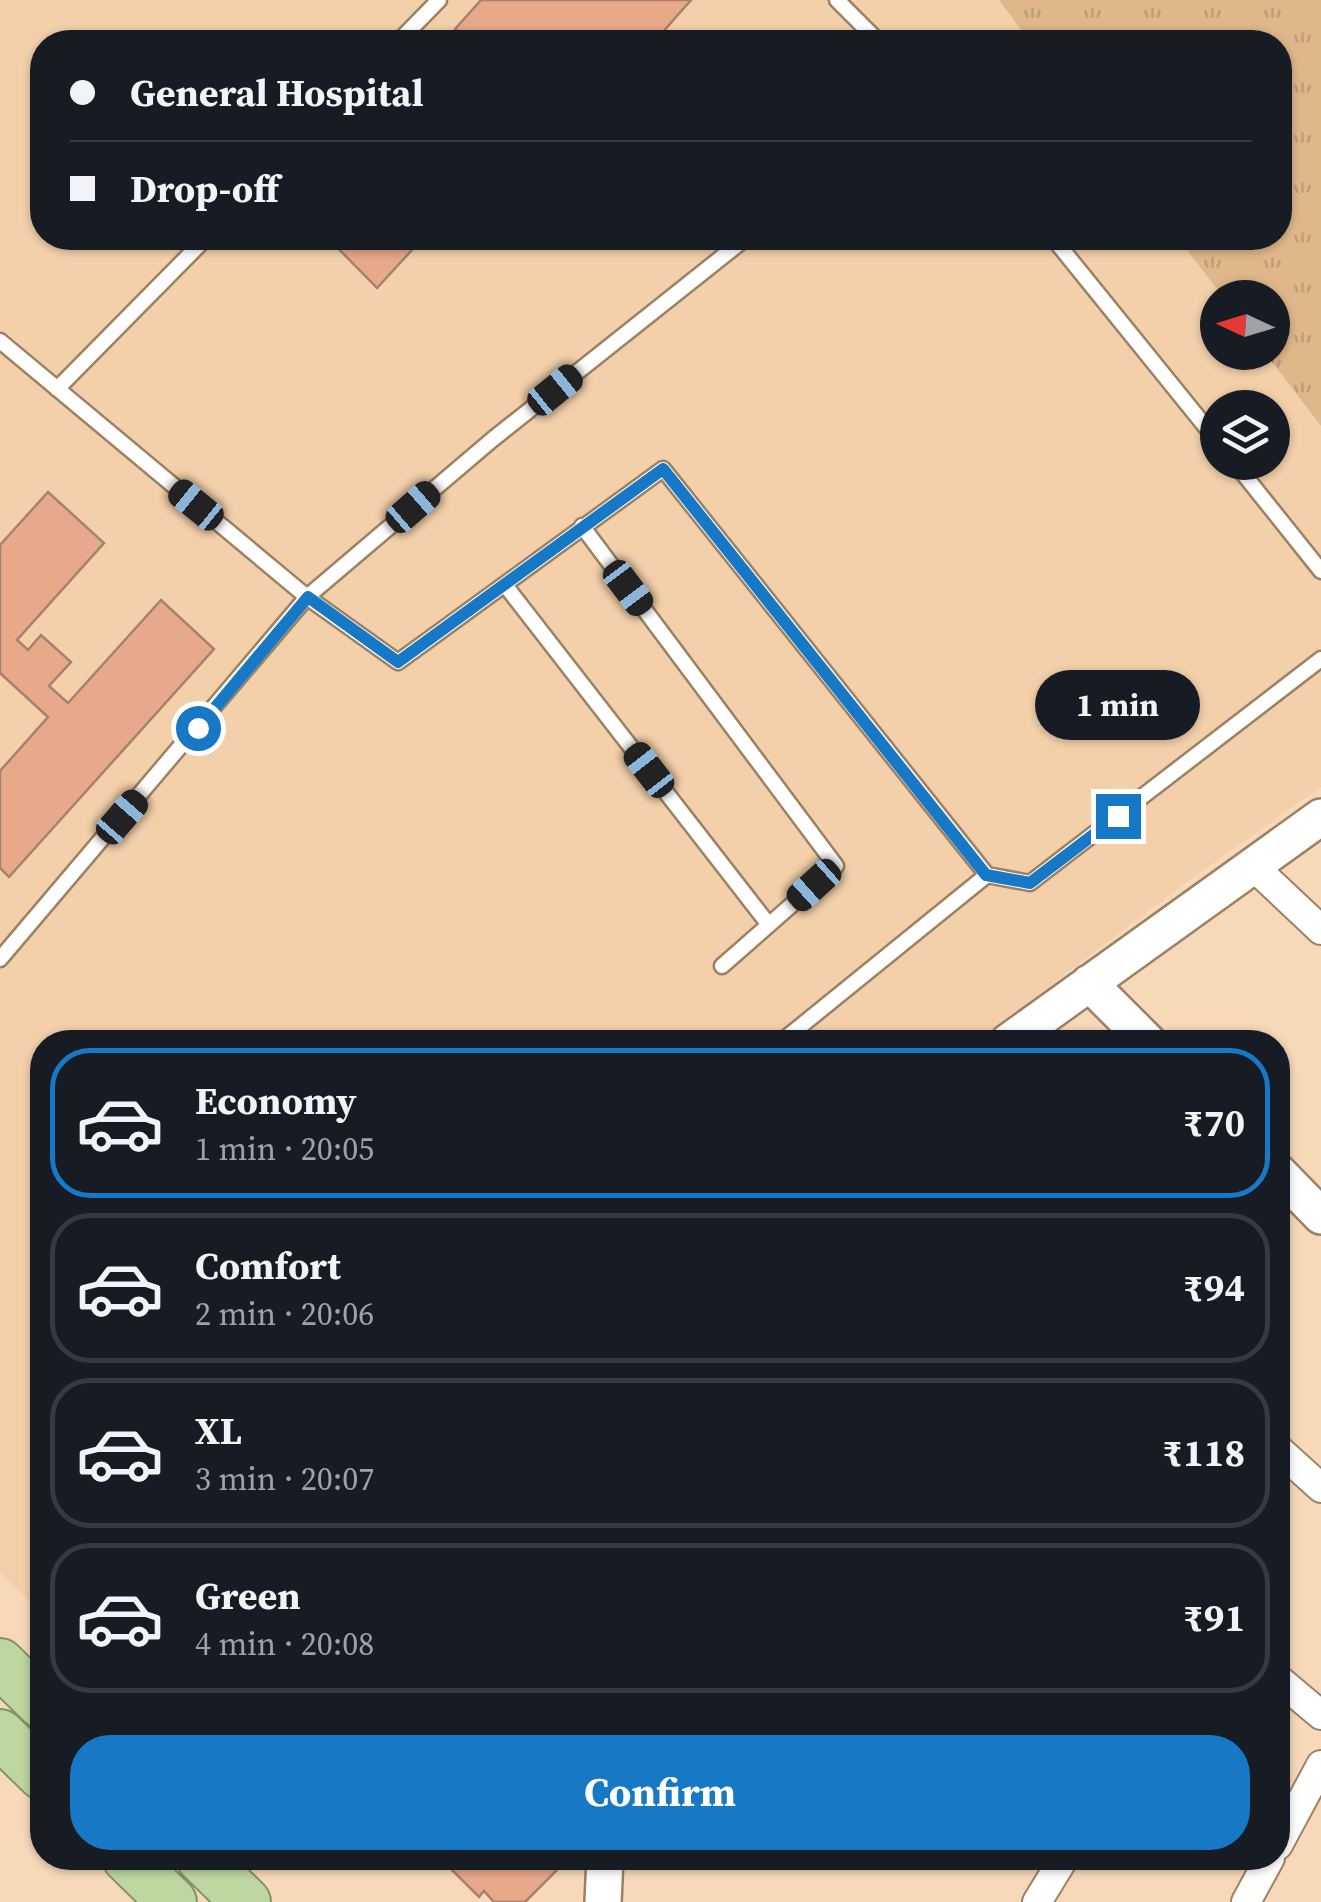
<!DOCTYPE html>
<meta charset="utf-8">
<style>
body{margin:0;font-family:"Source Serif 4",serif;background:#242831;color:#f1f3f6;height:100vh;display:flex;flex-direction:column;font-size:38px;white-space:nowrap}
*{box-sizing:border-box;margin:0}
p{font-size:32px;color:#9ea1a6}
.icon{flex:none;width:55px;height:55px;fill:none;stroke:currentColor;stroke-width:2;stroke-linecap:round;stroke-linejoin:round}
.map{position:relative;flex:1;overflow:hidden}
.drawer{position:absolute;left:30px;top:1030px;width:1260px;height:840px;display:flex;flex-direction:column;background:#171b24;border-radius:40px;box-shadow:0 2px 8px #0004}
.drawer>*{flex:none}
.hud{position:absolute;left:30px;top:30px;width:1262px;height:220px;border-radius:40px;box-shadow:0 2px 8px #0004;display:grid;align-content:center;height:220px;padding:0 40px;background:#171b24}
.needle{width:65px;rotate:274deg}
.buttons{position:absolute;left:1200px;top:280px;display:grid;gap:20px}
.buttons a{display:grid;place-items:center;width:90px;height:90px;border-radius:50%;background:#171b24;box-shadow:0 2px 8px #0004;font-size:50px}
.end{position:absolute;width:45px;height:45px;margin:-22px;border:12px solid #1779c5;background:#fff;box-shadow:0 0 0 5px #fff}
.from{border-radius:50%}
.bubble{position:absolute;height:70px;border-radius:35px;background:#171b24;box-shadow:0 2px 8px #0004;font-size:32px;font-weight:700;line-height:70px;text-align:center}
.car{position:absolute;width:30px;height:60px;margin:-30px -15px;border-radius:12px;box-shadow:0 0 8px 2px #0007;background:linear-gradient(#222 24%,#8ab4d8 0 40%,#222 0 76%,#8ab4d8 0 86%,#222 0)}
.hud b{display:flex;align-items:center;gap:35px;height:95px;font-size:38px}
.hud b+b{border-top:2px solid #363941}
.hud i{width:25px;height:25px;background:#f1f3f6}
ul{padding:18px 0 0;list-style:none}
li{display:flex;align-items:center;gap:30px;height:150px;margin:0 20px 15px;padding:0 20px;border:5px solid #363941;border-radius:40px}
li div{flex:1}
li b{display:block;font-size:38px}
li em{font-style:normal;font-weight:700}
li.selected{border-color:#1779c5}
li>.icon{width:90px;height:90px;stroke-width:1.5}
.cta{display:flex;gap:20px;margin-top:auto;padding:20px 40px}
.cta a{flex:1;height:115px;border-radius:40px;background:#1779c5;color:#fff;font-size:40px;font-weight:700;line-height:115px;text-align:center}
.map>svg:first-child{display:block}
</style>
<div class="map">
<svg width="1321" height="1902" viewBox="0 0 1321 1902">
<defs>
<pattern id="grass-tufts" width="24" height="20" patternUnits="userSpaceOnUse" patternTransform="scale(2.5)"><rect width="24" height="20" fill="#e0b78a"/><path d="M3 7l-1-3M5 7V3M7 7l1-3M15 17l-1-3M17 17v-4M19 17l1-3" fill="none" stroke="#c19d76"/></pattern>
</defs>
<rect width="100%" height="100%" fill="#f7d8b9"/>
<path fill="#f4d0aa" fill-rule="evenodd" d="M 0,0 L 999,0 L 1030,42 L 42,42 L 42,238 L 1178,238 L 1223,297 L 1218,298 L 1218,352 L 1265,353 L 1321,426 L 1321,787 L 1195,876 L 975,1042 L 42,1042 L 42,1614 L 0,1572 ZM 1218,408 L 1272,408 L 1272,462 L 1218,462 Z"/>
<path fill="url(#grass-tufts)" d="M 999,0 L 1321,0 L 1321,426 L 1265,353 L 1272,352 L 1272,298 L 1223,297 L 1178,238 L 1280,238 L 1280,42 L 1030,42 Z"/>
<path fill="#e7a989" stroke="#a6816e" stroke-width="2.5" d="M 481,0 L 691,0 L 654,42 L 471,42 L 455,29 Z
M 328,238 L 423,238 L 377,288 Z
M 48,492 L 104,543 L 17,640 L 28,650 L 41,635 L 71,662 L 49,686 L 68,703 L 161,600 L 214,649 L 9,877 L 0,868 L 0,771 L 48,717 L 0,673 L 0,545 Z
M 446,1858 L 550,1858 L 560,1867 L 525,1902 L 494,1902 L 484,1891 L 479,1897 L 443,1861 Z"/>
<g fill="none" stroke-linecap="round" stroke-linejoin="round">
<g stroke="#9d8164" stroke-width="19">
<path id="service" d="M 837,0 L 879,42
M 398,42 L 439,0
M 746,238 L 493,439 L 307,597 L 398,662 L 663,469 L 987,875
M 1053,238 L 1218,442
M 0,341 L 307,597 L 0,959
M 57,389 L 206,238
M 1234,462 L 1321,571
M 582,526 L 836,866 L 722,966
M 505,585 L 769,925
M 781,1042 L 987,875 L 1030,883 L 1321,659"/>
</g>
<g stroke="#9d8164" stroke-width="32">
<path id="minor" d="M 1253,866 L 1321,930
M 1278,1449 L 1321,1488
M 1278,1679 L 1321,1715
M 1278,1845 L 1321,1765
M 1037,1902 L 1064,1858
M 1246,1902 L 1270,1858"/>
</g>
<g stroke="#9d8164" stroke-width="40">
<path id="tertiary" d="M 1089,983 L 1148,1042
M 1008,1042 L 1321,817
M 1278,1172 L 1321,1216
M 603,1902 L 605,1858"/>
</g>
<g stroke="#839263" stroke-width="52">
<path id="trunk" d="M 0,1663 L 42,1704
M 0,1734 L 42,1775
M 127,1858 L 172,1902
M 201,1858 L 246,1902"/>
</g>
<use href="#service" stroke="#fff" stroke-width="14"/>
<use href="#minor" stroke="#fff" stroke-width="28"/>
<use href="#tertiary" stroke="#fff" stroke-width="35"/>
<use href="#trunk" stroke="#bed6a0" stroke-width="48"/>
</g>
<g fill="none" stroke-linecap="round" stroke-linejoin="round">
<path stroke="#1779c5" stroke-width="12" d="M 198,728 L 308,597 L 398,662 L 663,469 L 986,875 L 1030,883 L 1118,816"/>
</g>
</svg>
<div class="buttons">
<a><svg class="needle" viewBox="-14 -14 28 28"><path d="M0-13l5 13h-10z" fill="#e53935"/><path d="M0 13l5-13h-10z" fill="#9ea1a6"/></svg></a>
<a><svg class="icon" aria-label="layers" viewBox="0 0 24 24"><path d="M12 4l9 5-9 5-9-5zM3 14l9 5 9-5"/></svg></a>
</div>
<i class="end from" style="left:198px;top:728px"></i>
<i class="end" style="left:1118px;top:816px"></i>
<div class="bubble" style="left:1035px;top:670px;width:165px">1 min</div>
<i class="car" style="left:555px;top:390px;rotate:51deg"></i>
<i class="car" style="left:196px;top:505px;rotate:309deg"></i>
<i class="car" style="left:413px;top:507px;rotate:49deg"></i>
<i class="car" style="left:628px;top:588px;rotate:143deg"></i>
<i class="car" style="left:649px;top:770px;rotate:322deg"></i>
<i class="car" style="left:122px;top:817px;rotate:41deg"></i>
<i class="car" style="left:814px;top:885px;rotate:228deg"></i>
<div class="hud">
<b><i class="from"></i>General Hospital</b>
<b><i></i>Drop-off</b>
</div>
<section class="drawer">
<ul>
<li class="selected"><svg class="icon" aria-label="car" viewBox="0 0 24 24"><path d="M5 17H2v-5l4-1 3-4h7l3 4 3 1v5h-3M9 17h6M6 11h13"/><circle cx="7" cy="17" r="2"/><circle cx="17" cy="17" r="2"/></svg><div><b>Economy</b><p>1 min · 20:05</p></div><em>₹70</em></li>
<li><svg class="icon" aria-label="car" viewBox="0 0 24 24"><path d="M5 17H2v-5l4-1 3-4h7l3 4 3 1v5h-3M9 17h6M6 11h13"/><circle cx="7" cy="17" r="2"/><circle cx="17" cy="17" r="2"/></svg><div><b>Comfort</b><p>2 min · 20:06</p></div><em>₹94</em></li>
<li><svg class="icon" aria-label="car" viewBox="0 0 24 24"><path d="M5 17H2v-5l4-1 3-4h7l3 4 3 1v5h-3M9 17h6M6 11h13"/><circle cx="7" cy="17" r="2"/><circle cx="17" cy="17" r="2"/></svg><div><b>XL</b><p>3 min · 20:07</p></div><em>₹118</em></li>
<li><svg class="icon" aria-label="car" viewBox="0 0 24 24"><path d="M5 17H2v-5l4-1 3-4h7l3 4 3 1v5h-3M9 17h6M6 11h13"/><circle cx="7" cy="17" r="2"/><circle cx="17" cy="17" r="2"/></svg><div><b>Green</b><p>4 min · 20:08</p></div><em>₹91</em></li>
</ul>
<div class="cta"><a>Confirm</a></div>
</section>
</div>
